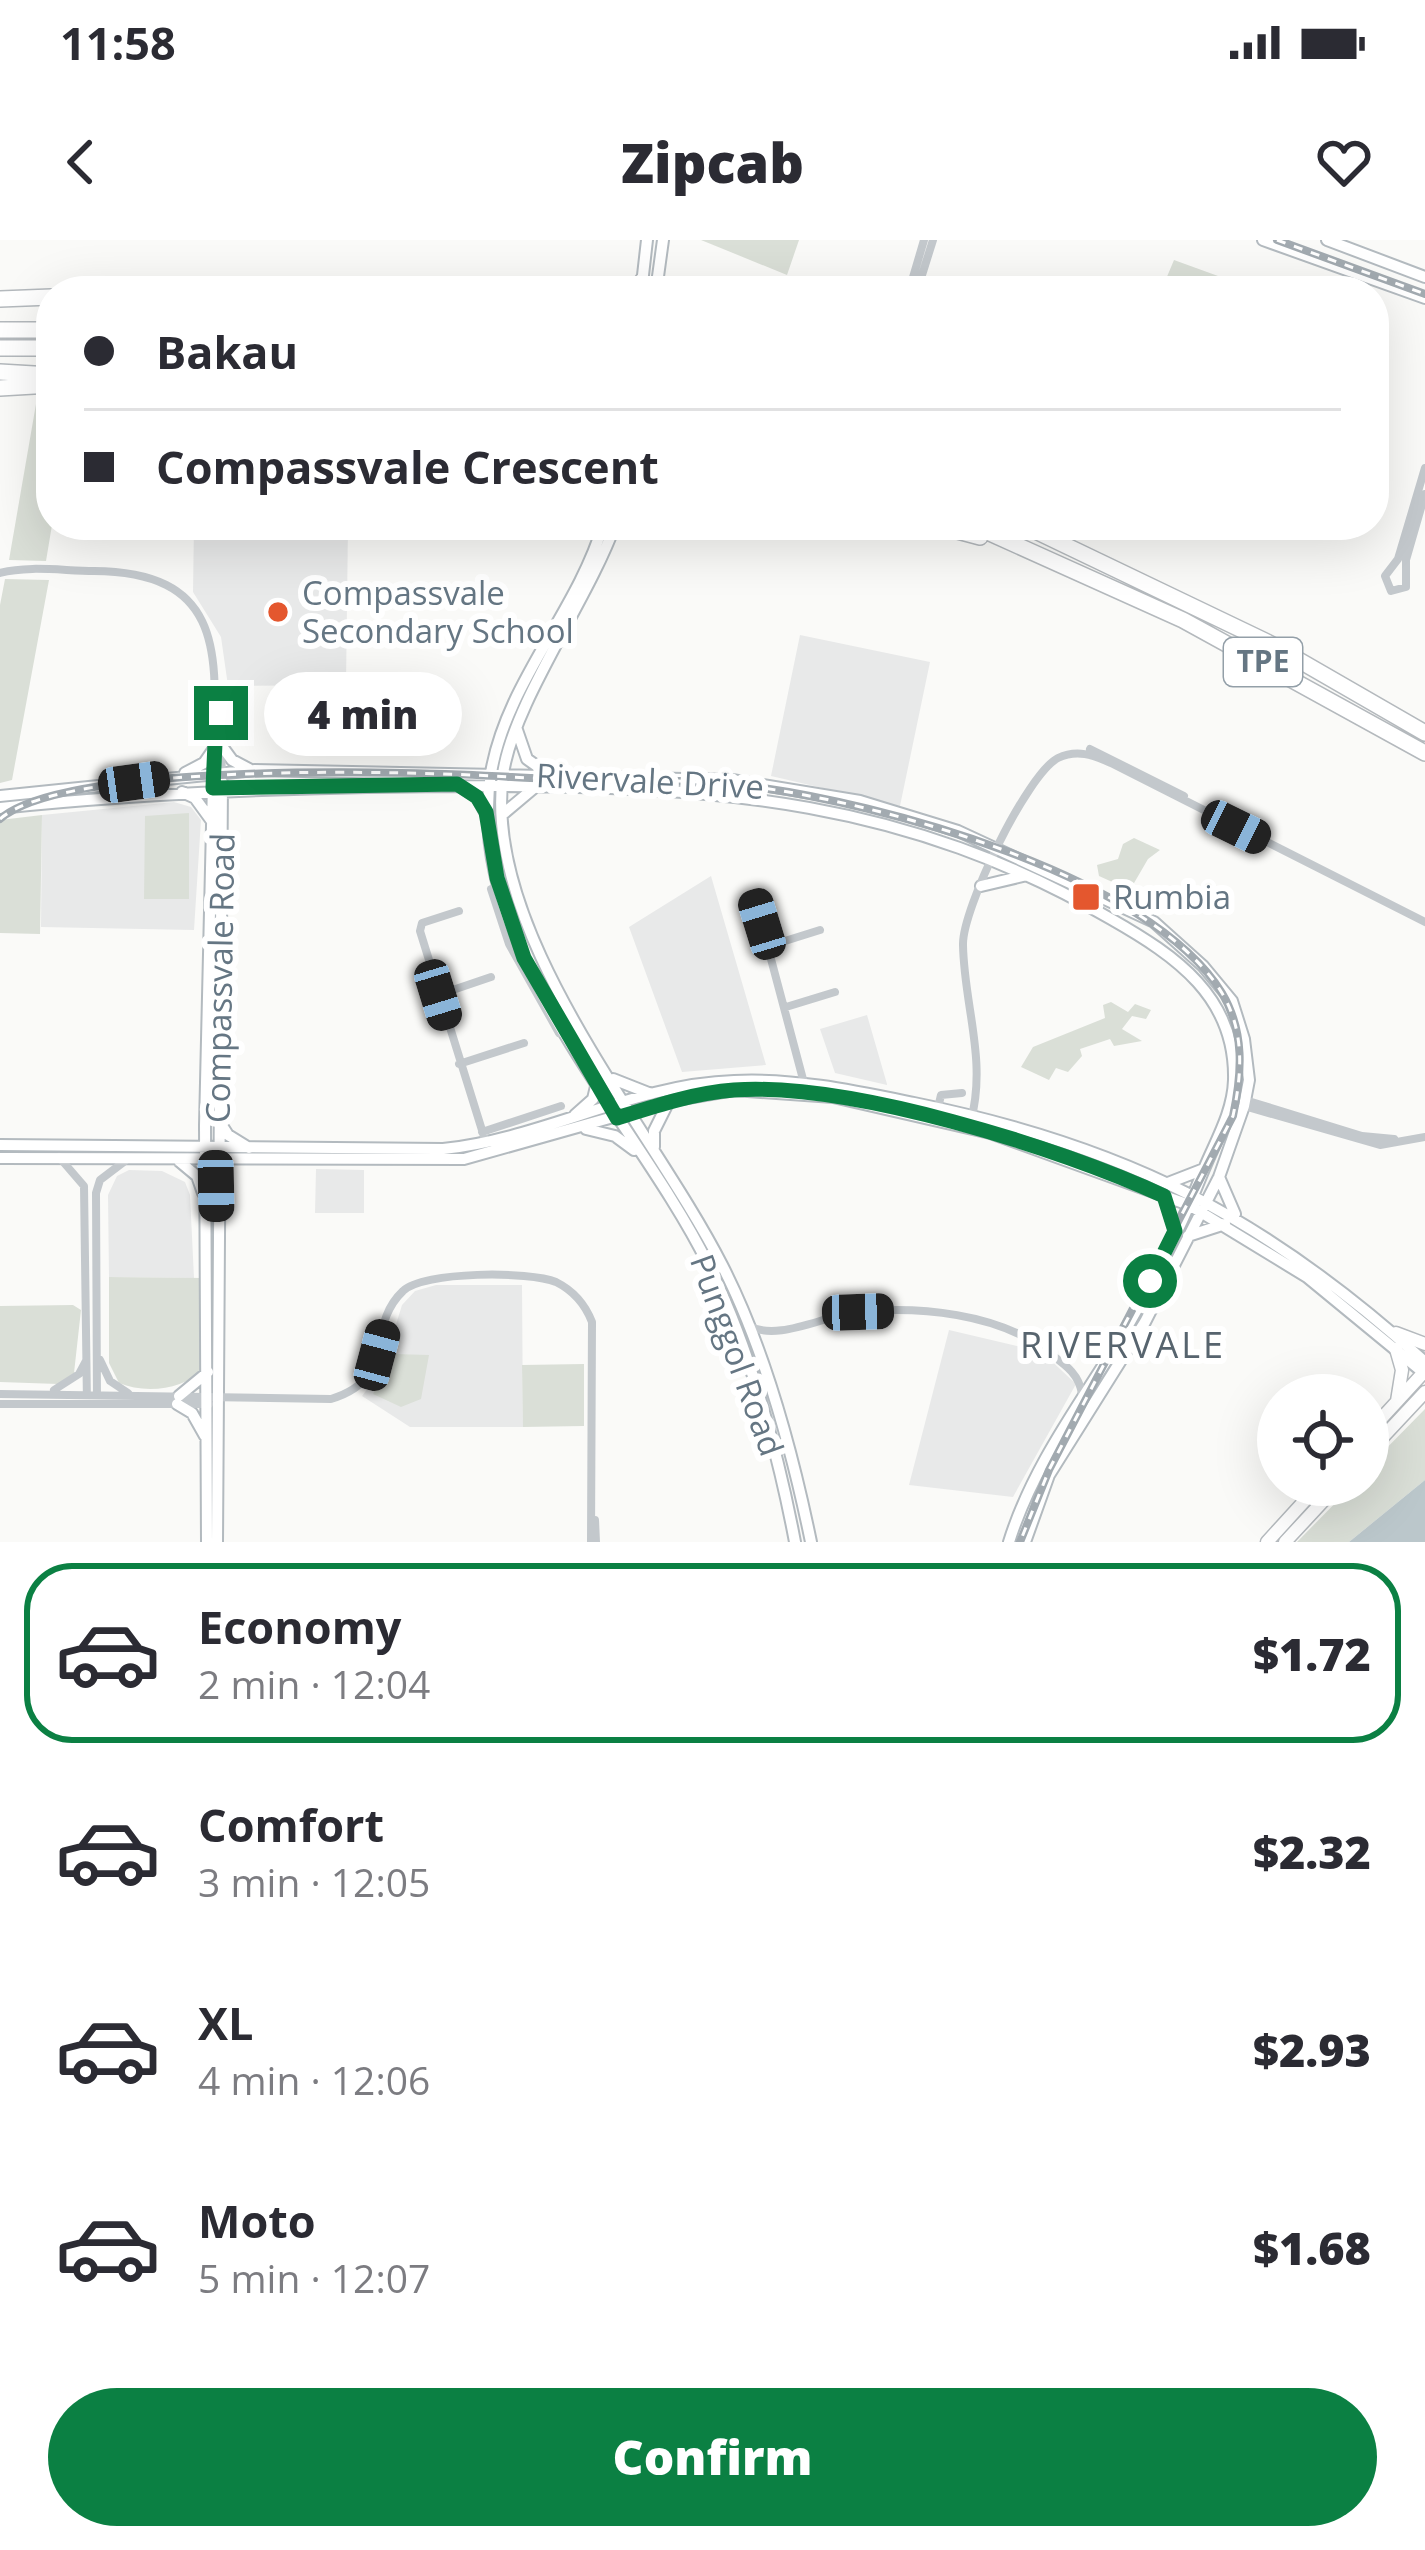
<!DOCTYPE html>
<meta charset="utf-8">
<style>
body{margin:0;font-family:"Open Sans",sans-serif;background:#f7f7f7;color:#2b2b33;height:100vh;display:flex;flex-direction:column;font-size:45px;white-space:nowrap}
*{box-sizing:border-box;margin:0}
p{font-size:39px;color:#7c7c81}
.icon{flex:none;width:66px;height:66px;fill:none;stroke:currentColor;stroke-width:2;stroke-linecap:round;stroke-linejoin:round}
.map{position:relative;height:1302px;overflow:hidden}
.panel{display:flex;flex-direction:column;background:#fff;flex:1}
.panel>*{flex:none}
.hud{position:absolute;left:36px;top:36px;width:1353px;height:264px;border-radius:48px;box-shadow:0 12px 48px #0002;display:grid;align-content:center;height:264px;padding:0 48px;background:#fff}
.buttons{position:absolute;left:1257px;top:1134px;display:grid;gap:24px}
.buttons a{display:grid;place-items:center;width:132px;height:132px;border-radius:50%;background:#fff;box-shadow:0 12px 48px #0002;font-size:60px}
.end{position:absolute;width:54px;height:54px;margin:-27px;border:15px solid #0b8043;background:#fff;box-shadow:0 0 0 6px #fff}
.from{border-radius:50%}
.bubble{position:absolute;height:84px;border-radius:42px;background:#fff;box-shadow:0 12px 48px #0002;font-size:39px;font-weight:800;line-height:84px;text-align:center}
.car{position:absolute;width:36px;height:72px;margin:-36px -18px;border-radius:15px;box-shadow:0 0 9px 3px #0007;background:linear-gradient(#222 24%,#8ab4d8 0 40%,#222 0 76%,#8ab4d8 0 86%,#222 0)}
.hud b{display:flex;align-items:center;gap:42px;height:114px;font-size:45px}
.hud b+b{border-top:3px solid #e1e1e2}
.hud i{width:30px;height:30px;background:#2b2b33}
ul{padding:21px 0 0;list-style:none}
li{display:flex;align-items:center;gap:36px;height:180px;margin:0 24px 18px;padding:0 24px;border:6px solid transparent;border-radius:48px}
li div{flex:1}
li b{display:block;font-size:45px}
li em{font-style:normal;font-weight:800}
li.on{border-color:#0b8043}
li>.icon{width:108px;height:108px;stroke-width:1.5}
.action{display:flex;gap:24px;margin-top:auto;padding:24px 48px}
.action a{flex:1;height:138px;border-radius:72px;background:#0b8043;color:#fff;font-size:48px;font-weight:800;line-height:138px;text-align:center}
.status{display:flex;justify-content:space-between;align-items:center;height:84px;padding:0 60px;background:#fff;direction:ltr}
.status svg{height:33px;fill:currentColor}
header{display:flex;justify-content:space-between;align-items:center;height:156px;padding:0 48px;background:#fff;font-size:54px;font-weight:800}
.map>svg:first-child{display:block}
</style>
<div class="status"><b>11:58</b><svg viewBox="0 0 49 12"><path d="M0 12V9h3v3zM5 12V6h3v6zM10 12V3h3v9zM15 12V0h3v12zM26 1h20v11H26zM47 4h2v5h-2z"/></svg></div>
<header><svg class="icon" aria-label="back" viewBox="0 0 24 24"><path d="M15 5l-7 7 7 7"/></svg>Zipcab<svg class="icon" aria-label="heart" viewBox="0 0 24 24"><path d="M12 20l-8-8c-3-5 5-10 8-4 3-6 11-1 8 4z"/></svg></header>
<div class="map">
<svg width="1425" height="1302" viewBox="0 0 1425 1302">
<rect width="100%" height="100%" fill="#fafaf8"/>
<path fill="#e8e9e9" d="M 271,285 L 348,285 L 346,445 L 228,446 L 221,397 L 193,352 L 194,286 Z
M 800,395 L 930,422 L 900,566 L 771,536 Z
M 174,562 L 191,567 L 201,580 L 194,690 L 41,687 L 42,575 Z
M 711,636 L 766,825 L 682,832 L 629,687 Z
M 867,775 L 887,844 L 887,845 L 835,833 L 820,789 Z
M 316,929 L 364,930 L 364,973 L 315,973 Z
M 129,930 L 162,931 L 185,942 L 190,955 L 194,1038 L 109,1037 L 108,955 L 117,936 Z
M 436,1045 L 522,1045 L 523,1187 L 410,1187 L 362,1156 L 382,1130 L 402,1065 L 415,1051 Z
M 949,1090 L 1042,1112 L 1076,1144 L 1013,1257 L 909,1245 Z"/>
<path fill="#dadfd7" d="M 701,0 L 799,0 L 787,35 Z
M 1174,20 L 1240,44 L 1237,51 L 1161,51 Z
M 51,163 L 52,285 L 46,321 L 9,320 L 36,164 Z
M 5,339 L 49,340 L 12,540 L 0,543 L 0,365 Z
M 189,573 L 189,659 L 144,659 L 145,576 Z
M 42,575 L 40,694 L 0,693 L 0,580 Z
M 1134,598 L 1160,610 L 1148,619 L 1130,650 L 1099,636 L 1097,625 L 1118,619 L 1123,604 Z
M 1111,762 L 1128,772 L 1135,764 L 1151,770 L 1146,779 L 1132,776 L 1122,789 L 1142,801 L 1114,806 L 1110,799 L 1080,809 L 1082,816 L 1068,832 L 1056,828 L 1049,840 L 1021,827 L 1033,807 L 1105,778 L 1103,765 Z
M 109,1037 L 205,1038 L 203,1129 C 184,1150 145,1154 119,1143 L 109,1123 Z
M 73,1065 L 81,1070 L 74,1133 L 58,1144 L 0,1142 L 0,1066 Z
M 393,1114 L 429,1115 L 421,1159 L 401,1167 L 373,1154 Z
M 584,1124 L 584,1186 L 523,1187 L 522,1125 Z
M 1425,1169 L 1425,1240 L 1349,1302 L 1297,1302 L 1353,1245 L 1368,1245 L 1368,1227 Z"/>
<path fill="#bbc7cb" d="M 1425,1240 L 1425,1302 L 1349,1302 Z"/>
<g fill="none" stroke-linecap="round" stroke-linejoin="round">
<g stroke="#b3babf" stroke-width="14">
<path id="secondary" d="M 1263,0 L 1425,58
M 1327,0 L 1425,37
M 642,44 L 647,0
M 656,51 L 663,0
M 603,285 C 577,372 506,443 491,533 C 462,707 636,878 708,1024 C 749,1106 778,1212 795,1302
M 615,285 C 588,360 513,463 503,534 C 481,695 652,887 722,1025 C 765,1109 792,1210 811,1302
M 517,490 L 527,519 L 548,534
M 221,505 L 232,520 L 249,529
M 185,533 L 204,523 L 213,510
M 458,545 L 477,557 L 486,574
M 182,552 L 195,558 L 211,580
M 0,556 L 255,530 L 732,540 L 860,561 L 958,591 L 1154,682 L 1203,726 L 1232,761 L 1244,799 L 1249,840 L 1244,866 L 1219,937 L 1145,1082 L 1049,1235 L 1025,1302
M 0,568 C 163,551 323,546 487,546 C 718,546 906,560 1111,679 C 1176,716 1236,757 1234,840 C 1233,872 1216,900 1204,929 C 1183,982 1155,1039 1126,1089 C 1084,1159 1034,1222 1009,1302
M 503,574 L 534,548
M 981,646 L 1023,636
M 613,839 L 651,854
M 575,875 L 593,859 L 597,842
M 219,881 L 228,895 L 249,908
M 586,889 L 615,896 L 634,910
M 0,905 L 443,909 C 542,899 634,844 734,841 C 795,838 855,851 914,863 C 1126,906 1265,977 1425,1122
M 654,907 L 654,891 L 668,863
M 0,918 L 464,919 L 670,861 L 734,850 L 833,857 L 990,893 L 1189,965 L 1307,1037 L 1425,1134
M 179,921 L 197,936 L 203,953
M 1219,937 L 1235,974
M 1168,943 L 1204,929
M 1164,956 L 1175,991
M 1188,996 L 1225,984
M 179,1156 L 208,1132
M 177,1164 L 192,1173 L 205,1196
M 207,1302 L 205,885 L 213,543
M 217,1302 L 222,542"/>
</g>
<g stroke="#b5babe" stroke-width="15">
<path id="primary" d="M 1396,1093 L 1425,1104
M 1396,1109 L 1402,1130 L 1397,1161
M 1368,1193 L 1425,1131
M 1368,1213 L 1425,1152
M 1267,1302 L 1319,1245
M 1285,1302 L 1338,1245"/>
</g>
<g stroke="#b4b9bd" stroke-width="18">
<path id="highway" d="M 637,51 L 642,41
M 0,59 L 51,57
M 0,90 L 51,90
M 0,108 L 51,108
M 0,132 L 51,135
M 0,148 L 51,145
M 935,285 L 980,297
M 972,285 L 1183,380 L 1425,513
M 1023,285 L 1269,403 L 1425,493"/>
</g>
<path stroke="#c3c8cc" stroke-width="8" d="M 909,51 L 924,0
M 917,51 L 933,0
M 1425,228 L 1398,319 L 1385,336 L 1391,351 L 1406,347 L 1406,320 L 1425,254
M 0,333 C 29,325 64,331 94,331 C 236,332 214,430 213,534
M 219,465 L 222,533
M 1090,509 L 1184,556
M 491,649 L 509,704 L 559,793
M 755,659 L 804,843
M 459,671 L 422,683 L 420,691 L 486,903
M 769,706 L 820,690
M 438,755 L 491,737
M 786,767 L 835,752
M 459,824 L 524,803
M 1245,860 L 1362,896 L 1394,899
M 1244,866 L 1380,905 L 1425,897
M 938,868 L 941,855 L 962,853
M 971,880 C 987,820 964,765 963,705 C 962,669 1027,534 1058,518 C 1077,509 1093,515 1111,523 L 1425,682
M 482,892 L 561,866
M 59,917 L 84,946 L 87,1164
M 748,1085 C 776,1103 825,1075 857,1072 C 919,1066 998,1073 1048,1112 C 1064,1124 1079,1133 1082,1154
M 100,1120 L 110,1141 L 128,1153
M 54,1150 L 79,1134 L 86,1121
M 0,1154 L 331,1159 C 398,1139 364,1088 403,1051 C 423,1031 530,1031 556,1042 C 574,1051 585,1064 592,1082 L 591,1302
M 0,1164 L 209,1164
M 97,1164 L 96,953 L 100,940 L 125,921
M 595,1280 L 596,1302"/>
<use href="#secondary" stroke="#fff" stroke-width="10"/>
<use href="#primary" stroke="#fff" stroke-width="12"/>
<use href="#highway" stroke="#fff" stroke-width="15"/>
<g stroke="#a2aab0" stroke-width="8">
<path id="rail" d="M 1277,0 L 1425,54
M 0,579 C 66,521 415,531 512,537 C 590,542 670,537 748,546 C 878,562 1150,635 1222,753 C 1245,792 1242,833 1233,876 L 1049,1230 L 1020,1302"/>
</g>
<use href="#rail" stroke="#fff" stroke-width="3" stroke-dasharray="9" stroke-linecap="butt"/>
</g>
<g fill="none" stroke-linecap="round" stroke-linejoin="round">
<path stroke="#0b8043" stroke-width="15" d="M 221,473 L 217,458 L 213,548 L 457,544 L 477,557 L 486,572 L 497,638 L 524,718 L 617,878 C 655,866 694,853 734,850 C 850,842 1058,907 1164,956 L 1175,991 L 1150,1041"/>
</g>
<g fill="#e4572e" stroke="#fff" stroke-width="4.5">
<circle cx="278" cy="372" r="12"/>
<rect x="1071" y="642" width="30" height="30" rx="6"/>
</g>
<g text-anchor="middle" stroke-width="12" stroke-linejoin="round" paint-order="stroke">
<rect fill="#fff" stroke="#939fa8" stroke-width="3" x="1224" y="398" width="78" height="48" rx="9"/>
<g font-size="30" font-weight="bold" fill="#657683">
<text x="1263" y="432">TPE</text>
</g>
<g font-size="33" fill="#657683" stroke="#fff" text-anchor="start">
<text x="302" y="365">Compassvale<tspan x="302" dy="38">Secondary School</tspan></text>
<text x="1113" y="669">Rumbia</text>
</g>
<g font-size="33" fill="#657683" stroke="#fff">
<text transform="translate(650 541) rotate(3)" y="12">Rivervale Drive</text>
<text transform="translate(220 738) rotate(-89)" y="12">Compassvale Road</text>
<text transform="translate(737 1115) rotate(70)" y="12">Punggol Road</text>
</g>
<g font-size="36" letter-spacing="3" fill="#57646e" stroke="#fff">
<text x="1123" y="1118">RIVERVALE</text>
</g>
</g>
</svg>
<div class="buttons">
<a><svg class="icon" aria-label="locate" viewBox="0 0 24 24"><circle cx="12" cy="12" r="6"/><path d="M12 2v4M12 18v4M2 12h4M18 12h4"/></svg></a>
</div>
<i class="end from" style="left:1150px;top:1041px"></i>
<i class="end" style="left:221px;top:473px"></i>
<div class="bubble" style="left:264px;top:432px;width:198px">4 min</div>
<i class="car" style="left:134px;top:542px;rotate:82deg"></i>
<i class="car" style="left:1236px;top:587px;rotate:116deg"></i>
<i class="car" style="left:762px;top:684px;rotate:343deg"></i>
<i class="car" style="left:438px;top:755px;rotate:163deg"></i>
<i class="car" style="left:216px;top:946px;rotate:179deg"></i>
<i class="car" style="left:858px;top:1072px;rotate:88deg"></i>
<i class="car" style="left:377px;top:1115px;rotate:15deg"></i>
<div class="hud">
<b><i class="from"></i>Bakau</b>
<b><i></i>Compassvale Crescent</b>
</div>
</div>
<section class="panel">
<ul>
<li class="on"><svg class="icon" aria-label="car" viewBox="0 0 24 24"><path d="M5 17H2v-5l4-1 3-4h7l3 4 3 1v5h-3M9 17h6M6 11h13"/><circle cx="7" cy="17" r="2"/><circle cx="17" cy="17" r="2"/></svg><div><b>Economy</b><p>2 min · 12:04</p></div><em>$1.72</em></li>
<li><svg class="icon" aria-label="car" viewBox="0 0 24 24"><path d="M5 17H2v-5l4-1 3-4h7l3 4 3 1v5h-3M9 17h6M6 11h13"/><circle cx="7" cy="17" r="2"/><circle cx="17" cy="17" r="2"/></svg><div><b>Comfort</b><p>3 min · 12:05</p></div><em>$2.32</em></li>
<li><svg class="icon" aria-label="car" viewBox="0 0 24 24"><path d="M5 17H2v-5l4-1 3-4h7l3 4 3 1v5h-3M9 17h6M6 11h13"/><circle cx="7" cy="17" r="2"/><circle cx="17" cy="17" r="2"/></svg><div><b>XL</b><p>4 min · 12:06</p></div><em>$2.93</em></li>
<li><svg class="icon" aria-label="car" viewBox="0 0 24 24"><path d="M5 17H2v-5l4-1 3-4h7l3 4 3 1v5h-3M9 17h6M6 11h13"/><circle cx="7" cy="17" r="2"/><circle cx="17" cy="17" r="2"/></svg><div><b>Moto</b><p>5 min · 12:07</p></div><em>$1.68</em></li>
</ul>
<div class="action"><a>Confirm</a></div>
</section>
